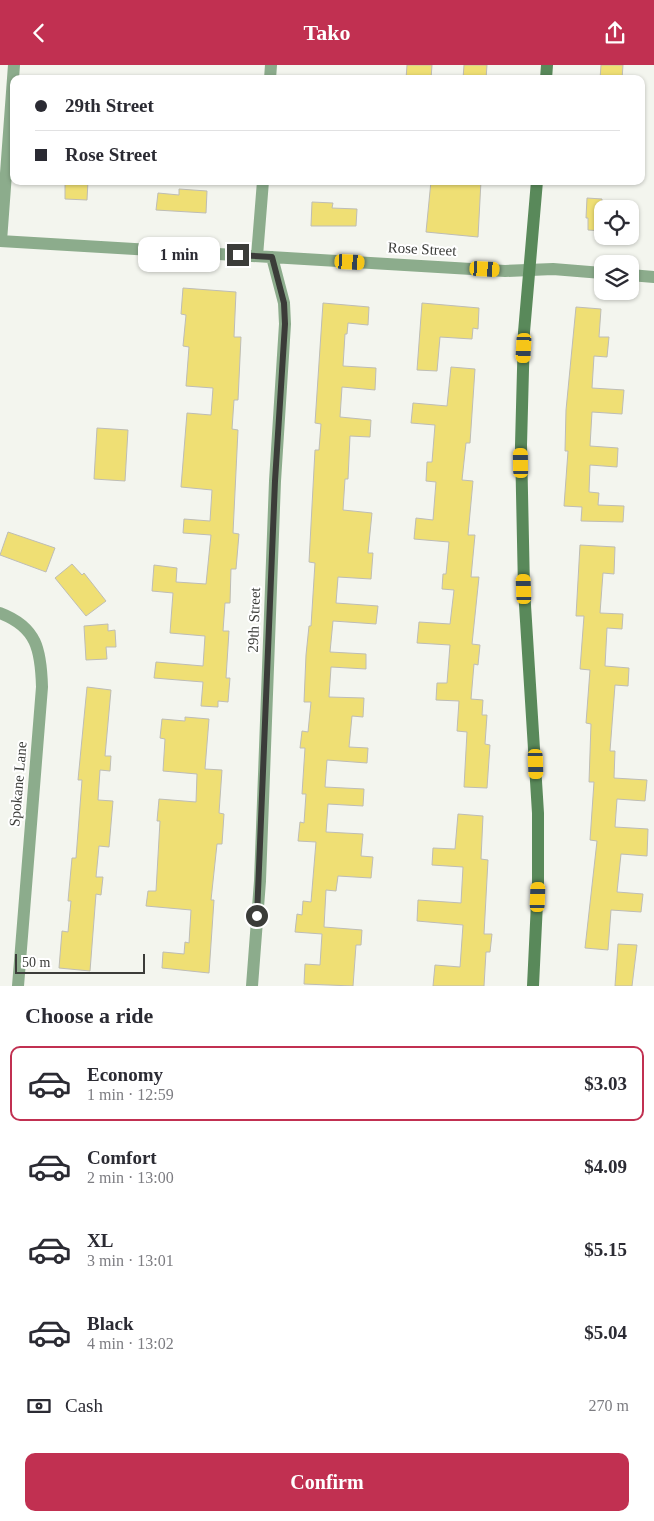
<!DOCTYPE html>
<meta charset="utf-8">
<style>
body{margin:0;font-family:Georgia,serif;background:#f2f2f3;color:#2b2b33;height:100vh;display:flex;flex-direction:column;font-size:19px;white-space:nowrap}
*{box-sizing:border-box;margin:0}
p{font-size:16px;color:#7c7c81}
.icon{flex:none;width:28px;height:28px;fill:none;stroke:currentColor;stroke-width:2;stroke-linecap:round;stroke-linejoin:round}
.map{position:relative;height:921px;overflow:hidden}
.side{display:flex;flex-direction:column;background:#fff;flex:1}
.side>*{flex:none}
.top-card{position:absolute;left:10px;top:10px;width:635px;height:110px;border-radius:10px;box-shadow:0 1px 4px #0004;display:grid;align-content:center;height:110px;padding:0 25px;background:#fff}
.buttons{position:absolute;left:594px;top:135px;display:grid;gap:10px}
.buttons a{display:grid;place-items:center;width:45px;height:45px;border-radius:10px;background:#fff;box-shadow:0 1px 4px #0004;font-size:25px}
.scale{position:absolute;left:15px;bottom:12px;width:130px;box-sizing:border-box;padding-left:5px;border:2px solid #3b3c39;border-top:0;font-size:14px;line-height:18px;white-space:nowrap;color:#3b3c39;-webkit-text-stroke:4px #fff;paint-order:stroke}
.end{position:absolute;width:22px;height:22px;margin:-11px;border:6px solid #3b3c39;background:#fff;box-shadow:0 0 0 2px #fff}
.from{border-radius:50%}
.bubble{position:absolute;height:35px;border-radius:10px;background:#fff;box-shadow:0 1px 4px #0004;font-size:16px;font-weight:700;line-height:35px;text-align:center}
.car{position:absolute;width:15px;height:30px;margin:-15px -8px;border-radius:6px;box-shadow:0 0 4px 1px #0007;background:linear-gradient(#f5c518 24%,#345 0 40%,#f5c518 0 76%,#345 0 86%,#f5c518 0)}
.top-card b{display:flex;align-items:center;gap:18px;height:48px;font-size:19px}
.top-card b+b{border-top:1px solid #e1e1e2}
.top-card i{width:12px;height:12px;background:#2b2b33}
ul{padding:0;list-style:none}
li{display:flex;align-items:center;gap:15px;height:75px;margin:0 10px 8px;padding:0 15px;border:2px solid transparent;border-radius:10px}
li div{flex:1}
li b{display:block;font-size:19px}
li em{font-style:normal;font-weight:700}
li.selected{border-color:#c13051}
li>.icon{width:45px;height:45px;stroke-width:1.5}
h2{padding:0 25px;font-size:22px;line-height:60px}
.pay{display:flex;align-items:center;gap:12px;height:55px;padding:0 25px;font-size:19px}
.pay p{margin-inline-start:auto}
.button{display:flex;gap:10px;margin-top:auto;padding:10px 25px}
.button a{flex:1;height:58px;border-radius:10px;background:#c13051;color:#fff;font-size:20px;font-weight:700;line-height:58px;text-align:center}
header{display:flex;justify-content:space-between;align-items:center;height:65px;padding:0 25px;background:#c13051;color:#fff;font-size:22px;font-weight:700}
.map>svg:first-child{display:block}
</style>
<header><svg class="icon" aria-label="back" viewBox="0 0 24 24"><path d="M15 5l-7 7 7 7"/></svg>Tako<svg class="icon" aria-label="share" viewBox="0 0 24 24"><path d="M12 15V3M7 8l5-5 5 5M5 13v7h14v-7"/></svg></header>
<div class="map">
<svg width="654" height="921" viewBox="0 0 654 921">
<rect width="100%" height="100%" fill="#f3f5ee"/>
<path fill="#efdf74" stroke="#bebdb6" d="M 407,0 L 432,0 L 431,14 L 406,14 Z
M 464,0 L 487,0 L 486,14 L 463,14 Z
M 601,0 L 623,0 L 622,14 L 600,14 Z
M 65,116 L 88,116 L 87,135 L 65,134 Z
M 431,116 L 481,116 L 478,172 L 426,167 Z
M 179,124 L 207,126 L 206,148 L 156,145 L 158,128 L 179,130 Z
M 587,133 L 602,134 L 602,166 L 588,165 L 588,153 L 586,153 Z
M 312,137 L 333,138 L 332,143 L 357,144 L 356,161 L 311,161 Z
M 183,223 L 236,227 L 234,272 L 241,272 L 238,335 L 234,335 L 232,364 L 238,365 L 233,468 L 239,469 L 236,504 L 231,504 L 230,538 L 225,538 L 223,566 L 229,566 L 226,613 L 230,613 L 228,637 L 218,636 L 218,642 L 201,641 L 203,617 L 154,613 L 156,597 L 203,601 L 205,571 L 170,568 L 173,528 L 152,526 L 154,500 L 177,503 L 176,517 L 206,519 L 211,470 L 183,468 L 184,454 L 210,456 L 212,425 L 181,422 L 187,348 L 211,350 L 213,323 L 186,321 L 189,282 L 183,281 L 186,250 L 181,249 Z
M 323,238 L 369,242 L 368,260 L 348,258 L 347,269 L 345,269 L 343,301 L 376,303 L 375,325 L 342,322 L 340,352 L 371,355 L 370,372 L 350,371 L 348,414 L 345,414 L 343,445 L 372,448 L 368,488 L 373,488 L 371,514 L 338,512 L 336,538 L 378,541 L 376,559 L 333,556 L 330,587 L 366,589 L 366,604 L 331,602 L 329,632 L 364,633 L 363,652 L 352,651 L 349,682 L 368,683 L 367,698 L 327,695 L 325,722 L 364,724 L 363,741 L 328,739 L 326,767 L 363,769 L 361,791 L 373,792 L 371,813 L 338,811 L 336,826 L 326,825 L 324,862 L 362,865 L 361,880 L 356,880 L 353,921 L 304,919 L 305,899 L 320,900 L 322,869 L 295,867 L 297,849 L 302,850 L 303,836 L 311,837 L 316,777 L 298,776 L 300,757 L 304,758 L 306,729 L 302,729 L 305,683 L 300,683 L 302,666 L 308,667 L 311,637 L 304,637 L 306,590 L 309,561 L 311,561 L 315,498 L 309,497 L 315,385 L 319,385 L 321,359 L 315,358 Z
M 422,238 L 479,243 L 478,264 L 473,263 L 472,274 L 440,272 L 437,306 L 417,305 Z
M 576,242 L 601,244 L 599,272 L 609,272 L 607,292 L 594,291 L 592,323 L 624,325 L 622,349 L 592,347 L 590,381 L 618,383 L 617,402 L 590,400 L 589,427 L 599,428 L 598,440 L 624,441 L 623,457 L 581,456 L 582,442 L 564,441 L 568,386 L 565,386 L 566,345 Z
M 451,302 L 475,304 L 470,378 L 466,378 L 462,415 L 473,416 L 468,470 L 475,470 L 471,512 L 479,512 L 472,579 L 480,580 L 478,600 L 474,599 L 471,634 L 483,635 L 482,650 L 487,650 L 485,679 L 490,680 L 487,723 L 464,722 L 467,667 L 457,666 L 459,636 L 436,635 L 437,618 L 447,618 L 450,580 L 417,578 L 419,557 L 450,559 L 454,525 L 442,524 L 443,509 L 446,509 L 449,477 L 414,474 L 416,453 L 433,455 L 436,417 L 426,416 L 427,397 L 432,397 L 435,360 L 411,358 L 413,338 L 447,341 Z
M 97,363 L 128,365 L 125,416 L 94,414 Z
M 8,467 L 55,483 L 46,507 L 0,490 Z
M 580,480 L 615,482 L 614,509 L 603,508 L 600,548 L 623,549 L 622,564 L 607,563 L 605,601 L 629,603 L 628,621 L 615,620 L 610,686 L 615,686 L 614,713 L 647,715 L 645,736 L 617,734 L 615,762 L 648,764 L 647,791 L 621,789 L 617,827 L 643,829 L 641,847 L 611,845 L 608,885 L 585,883 L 597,776 L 590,775 L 594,717 L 589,717 L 591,659 L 586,658 L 590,605 L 580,604 L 584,551 L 576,551 Z
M 72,499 L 82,510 L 84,508 L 106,536 L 86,551 L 55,513 Z
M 108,559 L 108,566 L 115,565 L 116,582 L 106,582 L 107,594 L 86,595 L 84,561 Z
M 87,622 L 111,625 L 105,691 L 111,691 L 110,706 L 100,705 L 98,735 L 113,736 L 109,782 L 99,781 L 96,812 L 103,812 L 101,830 L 96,829 L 90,906 L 59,903 L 62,866 L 68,867 L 71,836 L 68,836 L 72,793 L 76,793 L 82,715 L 78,715 Z
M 185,652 L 209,654 L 205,704 L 222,705 L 219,748 L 224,749 L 222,779 L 217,779 L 211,835 L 214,835 L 209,908 L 162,903 L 163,887 L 184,889 L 185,877 L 189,878 L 191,845 L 146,841 L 148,826 L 156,826 L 160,756 L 157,756 L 159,734 L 196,737 L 197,709 L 163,706 L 165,674 L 160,673 L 162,654 L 185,656 Z
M 458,749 L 483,751 L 481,794 L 488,795 L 484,869 L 492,869 L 490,887 L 486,887 L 484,921 L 433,921 L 435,900 L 460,902 L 463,860 L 417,856 L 418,835 L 461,838 L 463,802 L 432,800 L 433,783 L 455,784 Z
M 618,879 L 637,880 L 632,921 L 615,921 Z"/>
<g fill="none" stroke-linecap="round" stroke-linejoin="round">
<path stroke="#8cac8c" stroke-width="12" d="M 270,14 L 271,0
M 0,176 L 505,206 L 553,204 L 602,208
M 1,176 L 14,0
M 257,191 L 263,116
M 630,210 L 654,212
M 0,548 C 37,562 41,585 42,622 L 18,921
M 252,921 L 260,816 L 275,416 L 285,259 L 284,238 L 272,192"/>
<path stroke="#59895a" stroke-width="12" d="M 546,14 L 547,0
M 533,921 L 538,817 L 538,748 L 524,524 L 521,380 L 524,267 L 537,116"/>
</g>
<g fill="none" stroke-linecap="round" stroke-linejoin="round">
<path stroke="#3b3c39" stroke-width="6" d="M 238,190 L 272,192 L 284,238 L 285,259 L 275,416 L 257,851"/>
</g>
<g text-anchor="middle" stroke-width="4" stroke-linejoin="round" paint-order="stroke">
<g font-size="15" fill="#3b3c39" stroke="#fff">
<text transform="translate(422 184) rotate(3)" y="5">Rose Street</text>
<text transform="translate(254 555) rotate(-88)" y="5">29th Street</text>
<text transform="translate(18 719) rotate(-85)" y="5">Spokane Lane</text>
</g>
</g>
</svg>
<div class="buttons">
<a><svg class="icon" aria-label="locate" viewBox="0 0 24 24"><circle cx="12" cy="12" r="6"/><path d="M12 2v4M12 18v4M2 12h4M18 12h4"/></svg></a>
<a><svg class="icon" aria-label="layers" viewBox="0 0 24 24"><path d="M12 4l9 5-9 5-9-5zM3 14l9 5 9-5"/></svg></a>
</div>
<div class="scale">50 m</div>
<i class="end from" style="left:257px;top:851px"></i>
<i class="end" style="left:238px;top:190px"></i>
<div class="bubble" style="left:138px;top:172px;width:82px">1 min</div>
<i class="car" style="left:350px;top:197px;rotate:93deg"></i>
<i class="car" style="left:485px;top:204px;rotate:93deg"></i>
<i class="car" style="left:524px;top:283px;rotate:183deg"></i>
<i class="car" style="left:521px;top:398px;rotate:359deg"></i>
<i class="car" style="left:524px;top:524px;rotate:358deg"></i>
<i class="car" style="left:536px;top:699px;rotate:178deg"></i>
<i class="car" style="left:538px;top:832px;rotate:2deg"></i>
<div class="top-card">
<b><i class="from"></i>29th Street</b>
<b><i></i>Rose Street</b>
</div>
</div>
<section class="side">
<h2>Choose a ride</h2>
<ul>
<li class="selected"><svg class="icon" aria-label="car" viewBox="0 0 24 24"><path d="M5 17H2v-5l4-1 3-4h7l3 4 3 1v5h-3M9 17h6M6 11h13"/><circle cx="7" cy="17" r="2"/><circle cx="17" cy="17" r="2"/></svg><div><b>Economy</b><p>1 min · 12:59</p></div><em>$3.03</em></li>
<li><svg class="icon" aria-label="car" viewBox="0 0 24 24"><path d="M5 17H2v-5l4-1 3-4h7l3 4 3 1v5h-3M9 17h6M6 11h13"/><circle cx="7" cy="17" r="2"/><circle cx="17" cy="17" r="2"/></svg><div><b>Comfort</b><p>2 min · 13:00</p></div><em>$4.09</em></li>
<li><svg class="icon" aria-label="car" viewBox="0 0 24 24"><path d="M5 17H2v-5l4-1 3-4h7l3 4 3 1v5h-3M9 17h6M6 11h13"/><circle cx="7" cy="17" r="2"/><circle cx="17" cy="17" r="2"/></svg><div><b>XL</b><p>3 min · 13:01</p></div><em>$5.15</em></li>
<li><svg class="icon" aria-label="car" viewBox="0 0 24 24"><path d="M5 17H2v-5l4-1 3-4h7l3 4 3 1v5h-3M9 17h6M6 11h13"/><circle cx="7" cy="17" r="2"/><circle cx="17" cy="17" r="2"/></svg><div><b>Black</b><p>4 min · 13:02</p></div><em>$5.04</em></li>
</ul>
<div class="pay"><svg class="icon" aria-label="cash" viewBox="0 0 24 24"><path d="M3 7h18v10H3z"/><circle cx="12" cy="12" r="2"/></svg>Cash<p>270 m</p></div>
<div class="button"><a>Confirm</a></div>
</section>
